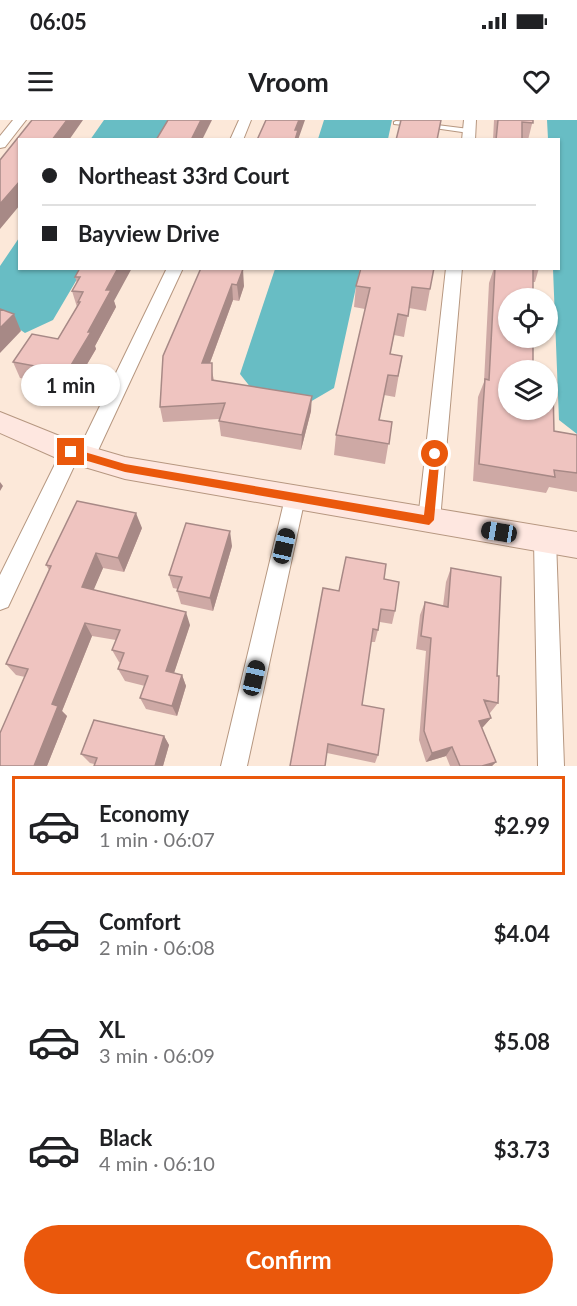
<!DOCTYPE html>
<meta charset="utf-8">
<style>
body{margin:0;font-family:Lato,sans-serif;background:#f6f6f6;color:#202124;height:100vh;display:flex;flex-direction:column;font-size:22px;white-space:nowrap}
*{box-sizing:border-box;margin:0}
p{font-size:20px;color:#757577}
.icon{flex:none;width:33px;height:33px;fill:none;stroke:currentColor;stroke-width:2;stroke-linecap:round;stroke-linejoin:round}
.map{position:relative;height:646px;overflow:hidden}
.details{display:flex;flex-direction:column;background:#fff;flex:1}
.details>*{flex:none}
.top-card{position:absolute;left:18px;top:18px;width:542px;height:132px;border-radius:0px;box-shadow:0 2px 4px #0004;display:grid;align-content:center;height:132px;padding:0 24px;background:#fff}
.tools{position:absolute;left:498px;top:168px;display:grid;gap:12px}
.tools a{display:grid;place-items:center;width:60px;height:60px;border-radius:50%;background:#fff;box-shadow:0 2px 4px #0004;font-size:30px}
.end{position:absolute;width:27px;height:27px;margin:-14px;border:8px solid #ea580c;background:#fff;box-shadow:0 0 0 3px #fff}
.from{border-radius:50%}
.bubble{position:absolute;height:42px;border-radius:21px;background:#fff;box-shadow:0 2px 4px #0004;font-size:20px;font-weight:700;line-height:42px;text-align:center}
.car{position:absolute;width:18px;height:36px;margin:-18px -9px;border-radius:8px;box-shadow:0 0 4px 2px #0007;background:linear-gradient(#222 24%,#8ab4d8 0 40%,#222 0 76%,#8ab4d8 0 86%,#222 0)}
.top-card b{display:flex;align-items:center;gap:21px;height:57px;font-size:22px}
.top-card b+b{border-top:2px solid #e0e0e0}
.top-card i{width:15px;height:15px;background:#202124}
ul{padding:10px 0 0;list-style:none}
li{display:flex;align-items:center;gap:18px;height:99px;margin:0 12px 9px;padding:0 12px;border:3px solid transparent;border-radius:0px}
li div{flex:1}
li b{display:block;font-size:22px}
li em{font-style:normal;font-weight:700}
li.selected{border-color:#ea580c}
li>.icon{width:54px;height:54px;stroke-width:1.5}
.primary-button{display:flex;gap:12px;margin-top:auto;padding:12px 24px}
.primary-button a{flex:1;height:69px;border-radius:36px;background:#ea580c;color:#fff;font-size:24px;font-weight:700;line-height:69px;text-align:center}
.status{display:flex;justify-content:space-between;align-items:center;height:42px;padding:0 30px;background:#fff;direction:ltr}
.status svg{height:16px;fill:currentColor}
header{display:flex;justify-content:space-between;align-items:center;height:78px;padding:0 24px;background:#fff;font-size:27px;font-weight:700}
.map>svg:first-child{display:block}
</style>
<div class="status"><b>06:05</b><svg viewBox="0 0 49 12"><path d="M0 12V9h3v3zM5 12V6h3v6zM10 12V3h3v9zM15 12V0h3v12zM26 1h20v11H26zM47 4h2v5h-2z"/></svg></div>
<header><svg class="icon" aria-label="menu" viewBox="0 0 24 24"><path d="M4 6h16M4 12h16M4 18h16"/></svg>Vroom<svg class="icon" aria-label="heart" viewBox="0 0 24 24"><path d="M12 20l-8-8c-3-5 5-10 8-4 3-6 11-1 8 4z"/></svg></header>
<div class="map">
<svg width="577" height="646" viewBox="0 0 577 646">
<rect width="100%" height="100%" fill="#fce8d9"/>
<path fill="#68bdc4" d="M 104,0 L 170,0 L 159,19 L 90,20 Z
M 324,0 L 392,0 L 388,19 L 318,19 Z
M 547,0 L 577,0 L 577,314 L 559,300 L 553,149 L 558,148 L 558,20 L 548,19 Z
M 19,118 L 20,148 L 83,149 L 53,200 L 25,213 L 0,196 L 0,146 Z
M 275,149 L 360,149 L 334,268 L 310,282 L 255,273 L 240,254 Z"/>
<g fill="none" stroke-linecap="round" stroke-linejoin="round">
<g stroke="#b69780" stroke-width="2">
<path id="lane" d="M 396,1 L 413,2 L 416,4 L 413,6 L 394,4 L 394,2 Z
M 429,4 L 469,9 L 472,11 L 469,13 L 427,7 L 426,6 Z"/>
</g>
<g stroke="#b69780" stroke-width="2">
<path id="street" d="M 13,0 L 26,0 L 5,27 L 0,28 L 0,16 Z
M 239,0 L 251,0 L 243,20 L 230,20 Z
M 464,0 L 476,0 L 475,20 L 462,20 Z
M 167,148 L 183,148 L 95,337 L 92,343 L 85,345 L 77,340 L 8,487 L 0,490 L 0,455 L 64,326 L 71,324 L 79,329 Z
M 446,148 L 462,148 L 440,400 L 436,406 L 429,409 L 422,406 L 418,400 Z
M 295,369 L 302,372 L 305,378 L 247,646 L 221,646 L 285,378 L 288,372 Z
M 545,410 L 553,413 L 556,420 L 564,646 L 538,646 L 534,420 L 537,413 Z"/>
</g>
<g stroke="#b69780" stroke-width="2">
<path id="secondary" d="M 0,292 L 77,323 L 125,337 L 577,412 L 577,438 L 125,359 L 61,340 L 0,313 Z"/>
</g>
<use href="#lane" fill="#fff" fill-rule="evenodd"/>
<use href="#street" fill="#fff" fill-rule="evenodd"/>
<use href="#secondary" fill="#fee7e0" fill-rule="evenodd"/>
</g>
<path fill="#cea9a5" d="M 494,0 L 533,0 L 528,20 L 493,20 Z
M 80,148 L 114,181 L 116,187 L 95,226 L 96,229 L 73,268 L 20,258 L 13,242 L 58,219 L 77,187 L 72,171 L 77,163 L 75,157 Z
M 201,148 L 244,166 L 239,181 L 233,180 L 210,243 L 214,260 L 311,291 L 301,330 L 221,316 L 219,301 L 219,299 L 163,302 L 160,287 Z
M 361,148 L 430,169 L 426,191 L 409,188 L 404,217 L 394,215 L 390,234 L 402,236 L 395,277 L 384,275 L 379,300 L 392,302 L 385,344 L 334,335 L 336,315 L 365,189 L 354,187 L 356,166 Z
M 494,148 L 539,148 L 535,162 L 533,162 L 508,250 L 554,311 L 577,315 L 577,372 L 549,367 L 546,373 L 473,361 L 478,277 L 484,262 L 489,163 Z
M 142,408 L 124,452 L 103,448 L 93,470 L 190,505 L 174,553 L 182,555 L 186,566 L 177,596 L 146,589 L 140,578 L 145,566 L 125,561 L 118,549 L 121,543 L 119,542 L 112,530 L 116,520 L 92,516 L 62,591 L 67,596 L 47,646 L 0,646 L 25,557 L 16,555 L 6,544 L 49,450 L 46,445 Z
M 232,426 L 213,491 L 181,484 L 177,471 L 178,469 L 173,468 L 169,455 Z
M 451,448 L 497,556 L 498,583 L 490,593 L 489,593 L 491,598 L 482,608 L 496,642 L 492,646 L 450,646 L 446,636 L 426,642 L 419,620 L 426,531 L 416,529 L 420,495 L 425,482 L 443,486 L 446,462 Z
M 384,459 L 395,491 L 392,504 L 380,502 L 375,522 L 371,522 L 362,585 L 378,635 L 375,643 L 327,633 L 339,471 Z
M 164,616 L 169,625 L 163,646 L 94,646 L 94,644 L 90,643 L 81,634 Z"/>
<path fill="#a78986" d="M 67,0 L 83,0 L 69,20 L 52,20 Z
M 201,0 L 212,0 L 202,20 L 191,20 Z
M 299,0 L 305,0 L 298,20 L 295,20 L 295,10 Z
M 20,61 L 20,85 L 0,109 L 0,84 Z
M 118,148 L 132,148 L 114,181 L 116,187 L 95,226 L 96,229 L 73,268 L 67,252 L 88,212 L 106,170 Z
M 243,149 L 244,166 L 239,181 L 237,165 Z
M 232,164 L 233,180 L 204,259 L 202,243 Z
M 14,194 L 21,211 L 0,233 L 0,208 Z
M 312,276 L 311,291 L 301,330 L 302,315 Z
M 0,362 L 3,366 L 0,371 Z
M 136,393 L 142,408 L 124,452 L 118,438 Z
M 230,411 L 232,426 L 213,491 L 210,478 Z
M 96,433 L 103,448 L 89,481 L 82,467 Z
M 186,492 L 190,505 L 171,562 L 166,551 Z
M 85,503 L 92,516 L 62,591 L 67,596 L 47,646 L 34,646 L 52,584 Z
M 182,555 L 186,566 L 177,596 L 172,586 Z
M 491,598 L 483,607 L 472,611 L 479,601 Z
M 164,616 L 169,625 L 163,646 L 155,646 Z
M 452,627 L 446,636 L 426,642 L 432,633 Z
M 496,642 L 492,646 L 482,646 Z"/>
<path fill="#efc4c0" stroke="#a78986" stroke-width="1.5" d="M 32,0 L 67,0 L 52,20 L 20,20 L 20,61 L 0,84 L 0,40 Z
M 168,0 L 201,0 L 191,20 L 156,20 Z
M 266,0 L 299,0 L 295,10 L 298,10 L 295,20 L 257,20 Z
M 401,0 L 441,0 L 437,20 L 396,20 Z
M 498,0 L 533,0 L 533,3 L 522,2 L 522,20 L 496,20 Z
M 80,148 L 118,148 L 106,170 L 111,170 L 88,212 L 91,212 L 67,252 L 13,242 L 32,214 L 58,219 L 80,182 L 78,182 L 83,172 L 72,171 L 80,157 L 75,157 Z
M 201,148 L 243,149 L 237,165 L 232,164 L 202,243 L 212,243 L 212,260 L 312,276 L 302,315 L 219,301 L 225,283 L 160,287 L 163,236 Z
M 361,148 L 434,148 L 430,169 L 412,167 L 408,196 L 398,194 L 390,234 L 402,236 L 398,256 L 388,255 L 379,300 L 392,302 L 389,324 L 336,315 L 370,168 L 356,166 Z
M 495,148 L 533,148 L 533,178 L 508,178 L 508,218 L 533,218 L 533,250 L 508,250 L 508,290 L 548,290 L 548,268 L 553,269 L 554,311 L 577,315 L 577,353 L 554,350 L 555,357 L 479,344 L 485,259 L 489,260 Z
M 0,189 L 14,194 L 0,208 Z
M 77,381 L 136,393 L 118,438 L 96,433 L 82,467 L 186,492 L 166,551 L 182,555 L 172,586 L 140,578 L 148,556 L 118,549 L 124,533 L 112,530 L 120,510 L 85,503 L 52,584 L 58,586 L 34,646 L 0,646 L 0,613 L 28,549 L 6,544 L 51,446 L 46,445 Z
M 186,403 L 230,411 L 210,478 L 177,471 L 182,457 L 169,455 Z
M 346,437 L 386,444 L 384,459 L 399,462 L 395,491 L 381,489 L 378,510 L 373,509 L 362,585 L 384,589 L 378,635 L 328,624 L 325,646 L 290,646 L 323,468 L 339,471 Z
M 451,448 L 501,457 L 497,556 L 499,556 L 498,583 L 484,580 L 491,598 L 479,601 L 496,642 L 482,646 L 460,646 L 452,627 L 432,633 L 424,611 L 431,518 L 421,516 L 425,482 L 448,487 Z
M 94,600 L 164,616 L 155,646 L 94,646 L 97,638 L 81,634 Z"/>
<path fill="#ea580c" d="M 71,328 L 125,344 L 424,395 L 431,334 L 435,331 L 440,334 L 434,400 L 429,405 L 125,352 L 67,335 L 66,332 Z"/>
</svg>
<div class="tools">
<a><svg class="icon" aria-label="locate" viewBox="0 0 24 24"><circle cx="12" cy="12" r="6"/><path d="M12 2v4M12 18v4M2 12h4M18 12h4"/></svg></a>
<a><svg class="icon" aria-label="layers" viewBox="0 0 24 24"><path d="M12 4l9 5-9 5-9-5zM3 14l9 5 9-5"/></svg></a>
</div>
<i class="end from" style="left:435px;top:334px"></i>
<i class="end" style="left:71px;top:332px"></i>
<div class="bubble" style="left:21px;top:244px;width:99px">1 min</div>
<i class="car" style="left:499px;top:412px;rotate:279deg"></i>
<i class="car" style="left:284px;top:426px;rotate:13deg"></i>
<i class="car" style="left:254px;top:558px;rotate:13deg"></i>
<div class="top-card">
<b><i class="from"></i>Northeast 33rd Court</b>
<b><i></i>Bayview Drive</b>
</div>
</div>
<section class="details">
<ul>
<li class="selected"><svg class="icon" aria-label="car" viewBox="0 0 24 24"><path d="M5 17H2v-5l4-1 3-4h7l3 4 3 1v5h-3M9 17h6M6 11h13"/><circle cx="7" cy="17" r="2"/><circle cx="17" cy="17" r="2"/></svg><div><b>Economy</b><p>1 min · 06:07</p></div><em>$2.99</em></li>
<li><svg class="icon" aria-label="car" viewBox="0 0 24 24"><path d="M5 17H2v-5l4-1 3-4h7l3 4 3 1v5h-3M9 17h6M6 11h13"/><circle cx="7" cy="17" r="2"/><circle cx="17" cy="17" r="2"/></svg><div><b>Comfort</b><p>2 min · 06:08</p></div><em>$4.04</em></li>
<li><svg class="icon" aria-label="car" viewBox="0 0 24 24"><path d="M5 17H2v-5l4-1 3-4h7l3 4 3 1v5h-3M9 17h6M6 11h13"/><circle cx="7" cy="17" r="2"/><circle cx="17" cy="17" r="2"/></svg><div><b>XL</b><p>3 min · 06:09</p></div><em>$5.08</em></li>
<li><svg class="icon" aria-label="car" viewBox="0 0 24 24"><path d="M5 17H2v-5l4-1 3-4h7l3 4 3 1v5h-3M9 17h6M6 11h13"/><circle cx="7" cy="17" r="2"/><circle cx="17" cy="17" r="2"/></svg><div><b>Black</b><p>4 min · 06:10</p></div><em>$3.73</em></li>
</ul>
<div class="primary-button"><a>Confirm</a></div>
</section>
